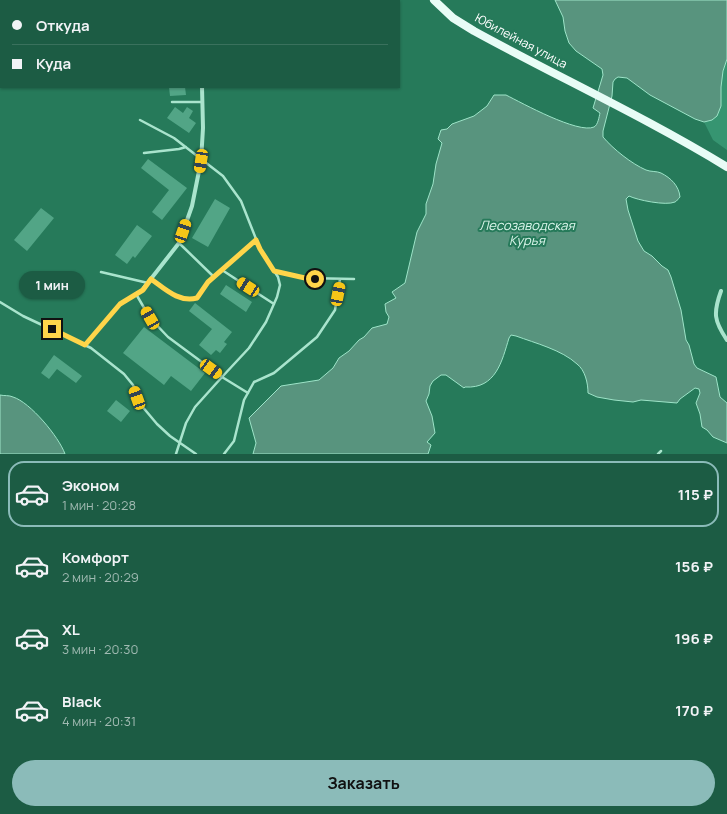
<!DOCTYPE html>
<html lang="ru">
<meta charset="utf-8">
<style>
body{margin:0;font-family:Manrope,sans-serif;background:#25624b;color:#f1f3f6;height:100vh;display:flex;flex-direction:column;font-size:15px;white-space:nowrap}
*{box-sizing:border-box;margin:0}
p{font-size:13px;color:#a0bab2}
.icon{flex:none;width:22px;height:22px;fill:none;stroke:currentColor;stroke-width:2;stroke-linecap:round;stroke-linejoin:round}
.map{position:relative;height:454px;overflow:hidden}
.sheet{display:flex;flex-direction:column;background:#1c5c44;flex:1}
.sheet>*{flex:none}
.hud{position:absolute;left:0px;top:0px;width:400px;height:88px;box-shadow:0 1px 3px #0004;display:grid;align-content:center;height:88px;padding:0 12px;background:#1c5c44}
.end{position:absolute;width:18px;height:18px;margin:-9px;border:5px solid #ffd54a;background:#111;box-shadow:0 0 0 2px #111}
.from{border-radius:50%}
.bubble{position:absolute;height:28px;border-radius:14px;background:#1c5c44;box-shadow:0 1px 3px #0004;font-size:13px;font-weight:700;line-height:28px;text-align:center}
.car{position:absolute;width:12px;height:24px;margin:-12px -6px;border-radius:5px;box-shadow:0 0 3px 1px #0007;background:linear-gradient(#f5c518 24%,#345 0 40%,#f5c518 0 76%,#345 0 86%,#f5c518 0)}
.hud b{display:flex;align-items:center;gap:14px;height:38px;font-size:15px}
.hud b+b{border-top:1px solid #3a715d}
.hud i{width:10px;height:10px;background:#f1f3f6}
ul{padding:7px 0 0;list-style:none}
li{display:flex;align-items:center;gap:12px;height:66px;margin:0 8px 6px;padding:0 4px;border:2px solid transparent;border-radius:16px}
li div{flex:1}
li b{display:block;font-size:15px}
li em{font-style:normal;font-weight:700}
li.selected{border-color:#8bbbb9}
li>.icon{width:36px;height:36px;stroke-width:1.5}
.button{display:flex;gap:8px;margin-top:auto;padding:8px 12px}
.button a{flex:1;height:46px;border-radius:24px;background:#8bbbb9;color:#111;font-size:16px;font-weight:700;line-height:46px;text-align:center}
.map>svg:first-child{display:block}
</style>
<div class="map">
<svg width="727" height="454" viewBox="0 0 727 454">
<rect width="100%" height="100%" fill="#267a5a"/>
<path fill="#369571" d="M 727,59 L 727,150 L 713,140 L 704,122 C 725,118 719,103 721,87 C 721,77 724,68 727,59 Z"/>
<path fill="#58947e" stroke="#9de4c8" d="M 555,0 L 727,0 L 727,59 L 723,71 L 721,87 L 721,106 L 717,116 L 712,120 L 704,122 L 695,119 L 650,95 L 627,78 L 618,77 L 615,79 L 613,82 L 612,96 L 603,131 L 603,137 C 613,149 632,164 646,170 C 651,172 657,171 661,173 C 671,178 679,186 680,197 C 678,199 677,201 675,202 C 666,206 637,200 629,196 L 626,199 L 628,210 L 638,241 L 644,251 L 652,256 L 662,266 L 668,270 L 671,277 L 681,310 L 686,340 L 689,345 L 694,364 L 697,368 L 716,377 L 720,397 L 727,403 L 727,443 L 713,437 L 707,430 L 702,427 L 700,414 L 696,403 L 700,393 L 699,389 L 695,388 L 680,399 L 677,403 L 641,400 L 633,402 L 614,400 L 597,397 L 588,393 C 588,383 585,370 577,364 C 562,350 535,343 516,336 L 511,335 L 509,338 C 502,361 496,389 465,387 L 464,388 L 446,375 L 441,375 L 433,381 L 430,386 L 429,394 L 426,401 L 432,416 L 435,433 L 427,442 L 431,445 L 428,454 L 253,454 L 256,443 L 249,418 L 281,386 L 319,380 L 333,368 L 339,358 L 349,351 L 359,340 L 364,337 L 372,328 L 387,324 L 389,317 L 386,312 L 385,304 L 396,298 L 392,292 L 405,283 L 417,232 L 426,214 L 426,204 L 433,184 L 436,164 L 442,143 L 438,139 L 441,130 L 447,129 L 452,124 L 474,116 L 487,106 L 494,95 L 506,95 C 522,103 578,134 594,127 C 598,125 599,117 600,113 L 593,108 L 603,75 L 602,69 L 576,51 L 569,43 L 565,31 L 563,17 Z
M 0,395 C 4,396 9,395 13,397 C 30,402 59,437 65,454 L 0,454 Z"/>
<path fill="#52a586" d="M 169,87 L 185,87 L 186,95 L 170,96 Z
M 175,107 L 183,113 L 187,107 L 193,111 L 189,118 L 196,123 L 189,133 L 167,118 Z
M 148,159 L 187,188 L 162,220 L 152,212 L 169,190 L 141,168 Z
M 215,199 L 230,208 L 208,247 L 192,238 Z
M 41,208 L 54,218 L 27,251 L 14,240 Z
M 137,225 L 152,236 L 135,258 L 133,256 L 127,264 L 115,255 Z
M 226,285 L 252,302 L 246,312 L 220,294 Z
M 195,303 L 232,332 L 224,342 L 227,344 L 220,353 L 216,350 L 211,355 L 199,345 L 212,329 L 189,311 Z
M 144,327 L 205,373 L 191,391 L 171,376 L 164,385 L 123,353 Z
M 54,355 L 82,376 L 76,383 L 57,369 L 49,379 L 41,373 Z
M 116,400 L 130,411 L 121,422 L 107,411 Z"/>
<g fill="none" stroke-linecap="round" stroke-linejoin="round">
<path stroke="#a9e4cd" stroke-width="2.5" d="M 232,0 L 234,1
M 96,1 L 97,0
M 267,1 L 268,0
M 172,102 L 202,102
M 140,120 L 174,138 L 223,176 L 241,201 L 260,249 L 278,277 L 280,285 L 277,297 L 266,322 L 249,348 L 222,377 L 248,393
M 144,153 L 179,149 L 186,147
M 179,243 L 214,277
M 222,270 L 274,304
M 101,272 L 148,283
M 275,272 L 305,278 L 354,279
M 151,279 C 165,289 179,303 197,298 L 208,282 L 256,240
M 136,294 L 150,318 L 168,337 L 222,377 L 195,407 L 186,423 L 176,454
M 0,302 L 23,316 L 91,348 L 124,374 L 133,385 L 141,405 L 157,424 L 170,436 L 196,454
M 85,345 L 120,304 L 143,289
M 224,454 L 234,441 L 244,400 L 254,382 L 274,373 L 317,337 L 335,310 L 340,279
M 658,454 L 661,451"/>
<path stroke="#a9e4cd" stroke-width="4" d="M 69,0 L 70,1
M 152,1 L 153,0
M 226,1 L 226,0
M 143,289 L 179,243 L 192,206 L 201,161 L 203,128 L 202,87
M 721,291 C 713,313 714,321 727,340"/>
<path stroke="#e8fcf6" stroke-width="8" d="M 434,0 L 453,18 L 474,31 C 558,77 645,117 727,167"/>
</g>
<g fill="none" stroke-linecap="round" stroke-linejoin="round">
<path stroke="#ffd54a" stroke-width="5" d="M 52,329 L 85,345 L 120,304 L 143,290 L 151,279 C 165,289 179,303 197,298 L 208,282 L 256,240 L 260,249 L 274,271 L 305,278 L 315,279"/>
</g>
<g text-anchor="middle" stroke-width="4" stroke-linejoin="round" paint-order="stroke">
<g font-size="12" fill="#fff" stroke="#267a5a">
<text transform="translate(521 41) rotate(28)" y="4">Юбилейная улица</text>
</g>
<g font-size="13" font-style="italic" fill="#daf5ea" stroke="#267a5a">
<text x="527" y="230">Лесозаводская<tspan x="527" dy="15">Курья</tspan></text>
</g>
</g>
</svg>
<i class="end from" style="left:315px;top:279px"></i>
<i class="end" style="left:52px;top:329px"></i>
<div class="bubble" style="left:19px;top:271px;width:66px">1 мин</div>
<i class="car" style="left:201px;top:161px;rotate:189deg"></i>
<i class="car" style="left:183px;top:231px;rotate:19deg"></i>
<i class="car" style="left:248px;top:287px;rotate:303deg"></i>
<i class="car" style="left:338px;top:294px;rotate:11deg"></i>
<i class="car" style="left:150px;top:318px;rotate:330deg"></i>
<i class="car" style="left:211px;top:369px;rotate:126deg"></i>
<i class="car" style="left:137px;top:398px;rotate:340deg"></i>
<div class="hud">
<b><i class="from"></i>Откуда</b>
<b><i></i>Куда</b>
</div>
</div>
<section class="sheet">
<ul>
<li class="selected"><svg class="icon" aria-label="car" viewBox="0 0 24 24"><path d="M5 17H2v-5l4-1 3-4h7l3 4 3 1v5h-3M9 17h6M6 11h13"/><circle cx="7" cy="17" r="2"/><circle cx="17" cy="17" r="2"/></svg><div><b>Эконом</b><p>1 мин · 20:28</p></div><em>115 ₽</em></li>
<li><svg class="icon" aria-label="car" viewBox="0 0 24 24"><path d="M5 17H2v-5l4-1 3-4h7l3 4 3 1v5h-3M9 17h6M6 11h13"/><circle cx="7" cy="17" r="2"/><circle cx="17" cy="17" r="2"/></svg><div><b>Комфорт</b><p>2 мин · 20:29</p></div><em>156 ₽</em></li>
<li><svg class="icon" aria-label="car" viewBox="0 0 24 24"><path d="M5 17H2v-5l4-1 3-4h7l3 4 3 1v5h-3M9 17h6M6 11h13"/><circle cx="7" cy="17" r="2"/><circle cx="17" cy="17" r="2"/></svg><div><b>XL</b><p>3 мин · 20:30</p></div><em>196 ₽</em></li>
<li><svg class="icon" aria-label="car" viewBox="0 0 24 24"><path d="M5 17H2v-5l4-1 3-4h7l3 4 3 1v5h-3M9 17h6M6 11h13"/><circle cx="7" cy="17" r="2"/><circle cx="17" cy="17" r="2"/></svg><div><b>Black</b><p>4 мин · 20:31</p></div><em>170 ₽</em></li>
</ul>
<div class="button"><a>Заказать</a></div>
</section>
